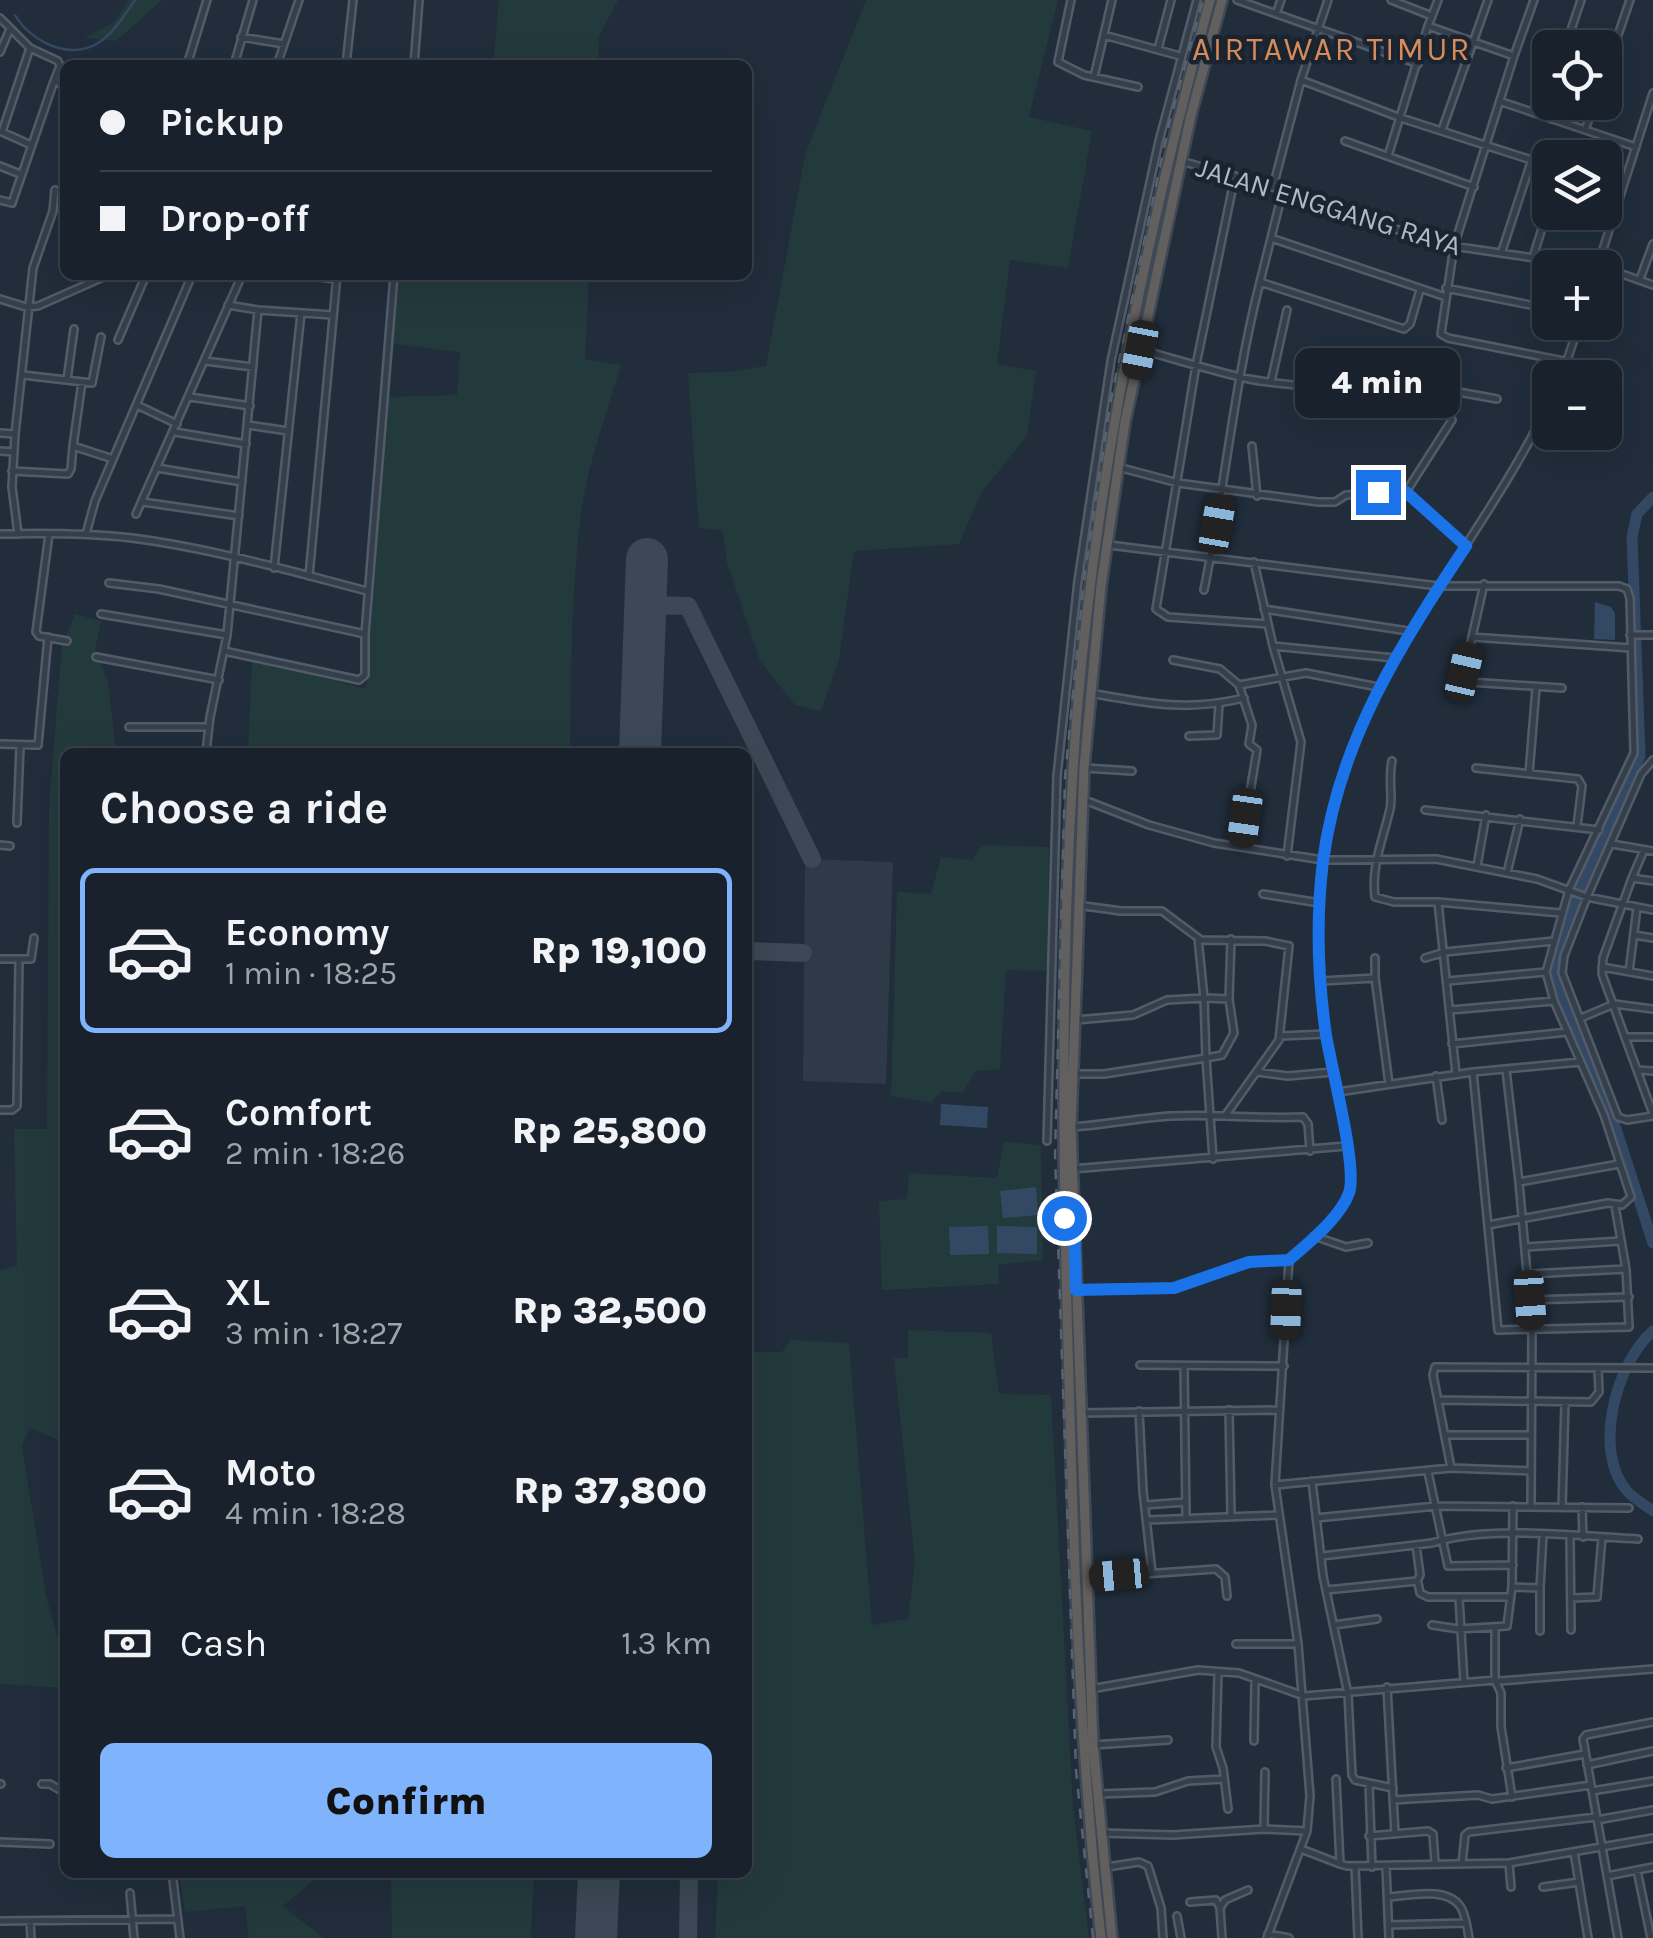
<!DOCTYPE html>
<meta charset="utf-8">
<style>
body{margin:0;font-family:Karla,sans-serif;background:#262f38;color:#f1f3f6;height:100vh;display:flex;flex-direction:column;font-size:38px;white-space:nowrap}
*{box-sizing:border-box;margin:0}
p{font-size:32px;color:#9fa4a9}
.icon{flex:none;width:55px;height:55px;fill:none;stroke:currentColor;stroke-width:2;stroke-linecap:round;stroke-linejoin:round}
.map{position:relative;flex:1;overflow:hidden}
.drawer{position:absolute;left:60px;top:748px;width:692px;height:1130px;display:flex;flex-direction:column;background:#19222c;border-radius:15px;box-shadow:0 10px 40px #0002,0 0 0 2px #373f48}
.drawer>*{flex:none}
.hud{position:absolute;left:60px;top:60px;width:692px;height:220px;border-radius:15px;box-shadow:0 10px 40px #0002,0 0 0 2px #373f48;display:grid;align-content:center;height:220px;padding:0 40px;background:#19222c}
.buttons{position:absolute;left:1532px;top:30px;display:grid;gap:20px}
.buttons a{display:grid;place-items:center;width:90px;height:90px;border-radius:15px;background:#19222c;box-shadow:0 10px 40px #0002,0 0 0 2px #373f48;font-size:50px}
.end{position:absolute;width:45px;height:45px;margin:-22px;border:12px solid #1a73e8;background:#fff;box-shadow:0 0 0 5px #fff}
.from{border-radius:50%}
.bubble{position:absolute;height:70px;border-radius:15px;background:#19222c;box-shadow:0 10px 40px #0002,0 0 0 2px #373f48;font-size:32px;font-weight:800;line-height:70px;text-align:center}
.car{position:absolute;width:30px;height:60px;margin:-30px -15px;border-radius:12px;box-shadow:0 0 8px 2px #0007;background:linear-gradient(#222 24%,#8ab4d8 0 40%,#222 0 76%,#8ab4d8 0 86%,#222 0)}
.hud b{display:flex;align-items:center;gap:35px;height:95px;font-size:38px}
.hud b+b{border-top:2px solid #373f48}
.hud i{width:25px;height:25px;background:#f1f3f6}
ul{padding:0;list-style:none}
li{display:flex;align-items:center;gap:30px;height:165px;margin:0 20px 15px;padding:0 20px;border:5px solid transparent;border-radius:15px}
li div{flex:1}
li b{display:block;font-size:38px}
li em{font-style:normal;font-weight:800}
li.on{border-color:#7fb4fc}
li>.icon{width:90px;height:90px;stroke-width:1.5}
h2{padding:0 40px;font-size:45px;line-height:120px}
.pay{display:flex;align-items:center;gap:25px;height:110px;padding:0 40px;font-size:38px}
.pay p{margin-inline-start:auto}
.primary-button{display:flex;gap:20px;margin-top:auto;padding:20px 40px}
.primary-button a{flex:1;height:115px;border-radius:15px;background:#7fb4fc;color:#111;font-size:40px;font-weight:800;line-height:115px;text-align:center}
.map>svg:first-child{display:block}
</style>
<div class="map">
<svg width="1653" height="1938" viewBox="0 0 1653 1938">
<rect width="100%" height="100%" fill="#212d3b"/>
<path fill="#2e3a48" d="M 805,859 L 893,862 L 886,1084 L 803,1081 Z"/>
<path fill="#233a3c" d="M 129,0 L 162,0 L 116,41 L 84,38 L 114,22 Z
M 499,0 L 618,0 L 599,36 L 598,65 L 493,65 Z
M 866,0 L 1058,0 L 1029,117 L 1092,131 L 1068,268 L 1010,260 L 997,364 L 1036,371 L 1027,435 L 980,495 L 959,544 L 854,551 L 839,659 L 821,711 L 795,705 L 760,661 L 727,562 L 722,530 L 699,528 L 688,373 L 727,372 L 766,366 L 805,155 Z
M 399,275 L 589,275 L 585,359 L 621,365 C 606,416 586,468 580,521 C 571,598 571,676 570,752 L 248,752 L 252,659 L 366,689 L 387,397 L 457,395 L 460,352 L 393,344 Z
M 75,614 L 101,621 L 95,650 L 108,682 L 116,752 L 65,752 L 65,1443 L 30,1428 L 22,1446 L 46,1595 L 65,1664 L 65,1688 L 0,1684 L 0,1270 L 17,1266 L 14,1129 L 47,1129 L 49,806 L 62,645 Z
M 982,845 L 1049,847 L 1047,971 L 1006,970 L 1000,1069 L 976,1071 L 962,1093 L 942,1091 L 931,1103 L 891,1096 L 897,892 L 931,894 L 941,857 L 972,860 Z
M 1004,1142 L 1041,1145 L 1043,1260 L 998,1265 L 999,1284 L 882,1290 L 879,1201 L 907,1199 L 909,1173 L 997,1178 Z
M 908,1330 L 991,1333 L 999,1394 L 1051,1395 L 1073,1807 L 1089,1938 L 715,1938 L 718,1873 L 748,1872 L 748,1352 L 782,1352 L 790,1340 L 849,1343 L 872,1625 L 908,1619 L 915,1563 L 894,1358 L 908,1358 Z
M 179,1873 L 322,1873 L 283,1906 L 323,1938 L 249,1938 L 245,1906 L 185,1912 Z
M 391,1873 L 534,1873 L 531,1938 L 392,1938 Z"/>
<path fill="#334963" d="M 1595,602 L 1611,607 L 1615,613 L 1615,640 L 1594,639 Z
M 941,1104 L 988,1107 L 987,1128 L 940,1125 Z
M 1036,1187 L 1038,1215 L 1003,1218 L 1000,1191 Z
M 988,1226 L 989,1254 L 950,1255 L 949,1227 Z
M 997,1226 L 1037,1227 L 1037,1254 L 997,1253 Z"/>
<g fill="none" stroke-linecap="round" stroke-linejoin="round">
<path stroke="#334963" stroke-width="2.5" d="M 15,15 C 30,41 69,61 98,43 C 114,33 125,14 135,0"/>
<path stroke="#334963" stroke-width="11" d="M 1653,497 L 1637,514 L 1632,537 L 1640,756 L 1568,919 L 1555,976 L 1615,1126 L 1653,1243
M 1653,1331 C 1616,1363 1592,1451 1627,1491 C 1634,1499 1645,1505 1653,1511"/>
<path stroke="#3c4856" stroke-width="18" d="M 645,605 L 688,606 L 812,859
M 748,951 L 803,953
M 688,1938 L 689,1872"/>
<path stroke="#3c4856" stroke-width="42" d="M 640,752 L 647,559
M 596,1938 L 599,1872"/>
<g stroke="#525c69" stroke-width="10">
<path id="minor" d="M 1071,0 L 1058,62 L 1084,75 L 1138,87
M 1237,0 L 1418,64
M 1391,0 L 1432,16 L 1428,26 L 1514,56
M 1534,0 L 1514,56 L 1454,246 L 1441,334 L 1448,338 L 1569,362
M 1276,14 L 1281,0
M 1432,16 L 1438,0
M 0,18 L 30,48 L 58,61 L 60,66 L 54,81 L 65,85
M 1104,35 L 1180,56
M 241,37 L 284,44
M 1565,48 L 1581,0
M 1158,49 L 1171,0
M 0,52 L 10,29
M 187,65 L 207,0
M 234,65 L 253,0
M 277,65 L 299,0
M 346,65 L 353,0
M 414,65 L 419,0
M 1605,73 L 1630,0
M 1094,77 L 1112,0
M 1301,80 L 1401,118 L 1550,166
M 1502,102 L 1636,147
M 1543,115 L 1550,94
M 1442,130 L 1488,0
M 1585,130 L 1595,102
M 2,132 L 30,48
M 2,132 L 31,145
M 1345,141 L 1474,187
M 1388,156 L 1428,26
M 1181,161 L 1283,190 L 1439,244 L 1603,268
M 0,166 L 20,174
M 1235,176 L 1196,365 L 1156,609 L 1168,617 L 1268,624
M 1605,184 L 1622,190
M 1273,187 L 1301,80 L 1328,0
M 1283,190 L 1260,282 L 1404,329 L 1410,324 L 1420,290
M 0,200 L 12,203 L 54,81
M 1271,238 L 1446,297
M 1502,251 L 1532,159
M 1533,257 L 1550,203
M 1597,268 L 1653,93
M 1605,268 L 1653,285
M 303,275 L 336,279
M 1640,279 L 1653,244
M 1446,288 L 1550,309
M 0,299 L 26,307 L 38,306 L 108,275
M 258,310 L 333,315
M 118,340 L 146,275
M 1142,350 C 1178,360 1213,371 1249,379 C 1288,388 1434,390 1452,420 L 1406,492
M 205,361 L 253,367
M 23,375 L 92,383 L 101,337
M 1561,378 L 1580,322
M 67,380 L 74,329
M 82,382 L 73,446 L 113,459
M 1271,382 L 1287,310
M 190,397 L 250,406
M 1420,402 L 1424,392 L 1431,387 L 1497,399
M 137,405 L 177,424
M 248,425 L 288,431
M 175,432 L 246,444
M 0,433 L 15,434
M 1252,446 L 1257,496
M 0,451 L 14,452
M 1118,467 L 1178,483 L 1318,502 L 1335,502 L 1346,495 L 1406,492 L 1466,546
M 157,468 L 242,482
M 12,471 L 68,474 L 71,469 L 73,446
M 143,502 L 239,516
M 136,514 L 242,275
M 0,534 C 44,533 88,533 132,538 C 211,548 290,571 367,591
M 18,534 L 12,487 L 15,434 L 33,268 L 53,211 L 55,190
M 49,534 L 36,632 L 39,636 L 67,641
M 86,534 L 95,501 L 192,275
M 1109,545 L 1438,586
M 1254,562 L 1273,646 L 1301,742 L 1287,856
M 274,568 L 301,313
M 309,576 L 337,275
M 109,583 L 159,589 L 365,634 L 394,275
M 1484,584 L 1472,637 L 1631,648
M 1440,586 L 1619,586 L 1627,589 L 1630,598 L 1634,753 L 1569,890 L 1546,972 L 1554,1001 L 1604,1115 L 1631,1197 L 1622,1205 L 1608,1203 L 1488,1225
M 1204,590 C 1225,488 1234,384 1260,282
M 1264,609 L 1408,631
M 101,614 L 227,635
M 1630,635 L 1653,635
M 1472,637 L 1464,674 L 1469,682 L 1562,688
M 1273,646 L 1394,658
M 224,651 L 359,680 L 365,675 L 365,634
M 96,657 L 219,680
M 1173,660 L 1220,669 L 1239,685
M 1090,693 C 1146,703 1186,712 1244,698
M 129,727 L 208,727
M 1189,736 L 1217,735 L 1219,704
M 0,744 L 38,745 L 48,637
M 206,752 L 210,717 L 227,635 L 258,310 L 228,305
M 1653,760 L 1641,774 L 1587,897 L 1564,956 L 1562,973 L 1618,1117 L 1627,1120 L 1653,1116
M 1392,761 C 1388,780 1393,796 1390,809 C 1383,840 1371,865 1375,897 L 1394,902 L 1438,902
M 1085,768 L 1132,771
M 1476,768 L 1578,779 L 1582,786 L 1577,826
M 1529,774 L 1536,688
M 1082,799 L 1149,825 L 1214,843 L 1323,860 L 1436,859 L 1537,879 L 1587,897 L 1653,910
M 1425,810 L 1599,830
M 17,823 L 20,746
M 1612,844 L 1653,851
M 0,845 L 10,846
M 1241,847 L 1257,750 L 1249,744 L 1252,725 L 1239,685 L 1306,673 L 1378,687
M 1477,866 L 1486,815
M 1507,873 L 1520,819
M 1632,878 L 1644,850
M 1653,881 L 1632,878 L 1603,958 L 1602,974 L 1653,1114
M 1263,894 L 1320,903
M 1077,905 L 1121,911 L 1162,911 L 1201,940 L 1265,941 L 1289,946 L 1279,1040 L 1225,1116
M 1634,935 L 1653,938
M 1198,938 L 1204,998 L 1229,999 L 1231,939
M 1375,958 L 1375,978
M 1425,958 L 1445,952 L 1554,941
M 0,959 L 31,959 L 34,938
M 1602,967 L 1653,976
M 1629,972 L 1637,908
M 1321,981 L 1375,978 L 1389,1084
M 1448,981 L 1546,972
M 1450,1010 L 1554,1001
M 1581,1018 L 1614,1004 L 1653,1009
M 1280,1036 L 1326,1034
M 1627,1037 L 1653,1037
M 1452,1044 L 1568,1032
M 1580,1062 L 1473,1072 L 1498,1330 L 1629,1327 L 1626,1269 L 1615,1206
M 1506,1070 L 1519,1182 L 1619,1164
M 1637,1070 L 1653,1071
M 1257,1072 L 1288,1076 L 1333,1072
M 1073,1074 L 1104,1074 L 1206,1058 L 1204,998 L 1167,1000 L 1133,1015 L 1076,1020
M 1456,1074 L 1438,902 L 1561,913
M 1436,1076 L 1442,1120
M 1338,1092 L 1473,1072
M 0,1110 L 12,1110 L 17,1106 L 19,959
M 1071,1127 C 1105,1125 1137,1118 1171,1116 C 1216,1114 1259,1119 1303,1117 L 1308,1124 L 1310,1151
M 1047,1141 L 1057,776 L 1078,581 L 1111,361 L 1159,141 L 1197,0
M 1213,1159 L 1206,1058 L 1222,1055 L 1234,1033 L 1229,999
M 1072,1169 L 1346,1146
M 1519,1182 L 1532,1330 L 1531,1507
M 1314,1236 L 1346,1247 L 1368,1243
M 1526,1247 L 1620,1241
M 1529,1274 L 1626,1269
M 1076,1289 L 1174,1288 L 1249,1262 L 1289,1260 C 1308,1243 1340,1218 1349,1192 C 1358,1167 1331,1067 1326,1035 C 1318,978 1316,917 1323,861 C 1346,680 1475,558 1550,401
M 1530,1300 L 1629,1297
M 1140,1365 L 1284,1366
M 1184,1366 L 1186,1518
M 1438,1400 L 1591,1402 L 1599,1392 L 1598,1369
M 1229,1410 L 1231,1515
M 1139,1411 L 1143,1491 L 1152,1572
M 1082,1413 L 1279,1410
M 1445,1435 L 1531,1435
M 1451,1468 L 1433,1375 L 1435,1367 L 1653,1368
M 1428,1472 L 1448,1566 L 1513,1565
M 1312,1481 L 1323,1576 L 1348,1694 L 1352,1775 L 1355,1780 L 1393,1788
M 1275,1485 L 1451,1468 L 1531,1471
M 1145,1505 L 1186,1502
M 1562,1507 L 1565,1403
M 1582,1507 L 1583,1537
M 1316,1518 L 1436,1506 L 1629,1508
M 1147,1520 L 1278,1515
M 1570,1538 L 1571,1630
M 1322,1556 L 1432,1543 C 1487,1525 1578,1536 1638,1539
M 1086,1578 L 1216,1569 L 1225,1577 L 1227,1596
M 1418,1583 L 1420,1593 L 1428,1597 L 1510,1597
M 1512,1587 L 1540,1588 L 1543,1535
M 1540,1589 L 1540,1631
M 1326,1590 L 1417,1581 L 1420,1575 L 1416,1545
M 1459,1598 L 1464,1682
M 1571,1598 L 1597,1597 L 1602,1537
M 1334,1625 L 1377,1619
M 1432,1625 L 1459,1629 L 1507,1626 L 1512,1587 L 1513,1506
M 1495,1629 L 1495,1680
M 1236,1644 L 1298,1644
M 1218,1672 L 1216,1747 L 1223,1768 L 1228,1809
M 1499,1681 L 1653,1669
M 1387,1687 L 1395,1834
M 1091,1689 L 1198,1670 L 1239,1673 L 1304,1696 L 1495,1680 L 1501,1693 L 1501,1727 L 1512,1797
M 1254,1741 L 1255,1680
M 1093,1745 L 1168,1740
M 1587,1765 L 1653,1751
M 1506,1768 L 1585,1754
M 1336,1779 L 1340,1864 L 1347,1866 L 1509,1863 L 1653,1838
M 1369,1783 L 1372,1867
M 0,1784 L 1,1784
M 42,1784 L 50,1784 L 65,1793
M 1592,1791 L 1653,1781
M 1099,1794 L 1155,1792 L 1188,1781 L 1224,1779
M 1393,1800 L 1478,1795 L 1492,1799 L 1591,1785
M 1597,1820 L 1653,1810
M 1264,1829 L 1265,1772
M 1100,1833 L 1173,1835 L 1264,1829 L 1307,1831
M 1369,1836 L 1428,1831 L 1433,1834 L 1435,1863
M 0,1842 L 50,1844
M 1301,1849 L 1340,1864
M 1574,1852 L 1588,1938
M 1509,1863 L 1511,1887
M 1462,1864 L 1465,1835 L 1469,1832 L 1596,1817
M 1355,1866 L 1358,1938
M 1107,1867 L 1139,1862 L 1148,1866 L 1161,1908 L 1163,1938
M 1386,1867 L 1389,1938
M 1637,1870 L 1651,1938
M 172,1872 L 180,1938
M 1607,1876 L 1653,1867
M 1543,1887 L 1579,1882
M 130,1893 L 134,1938
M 1388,1897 C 1409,1896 1446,1886 1460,1906 C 1466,1914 1467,1928 1469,1938
M 1190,1902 L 1216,1900 L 1220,1908
M 1177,1916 L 1181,1938
M 0,1921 L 176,1919
M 30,1921 L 31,1938
M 1389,1925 L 1465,1923
M 1268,1934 L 1289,1938
M 1222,1938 L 1220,1908 L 1225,1900 L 1248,1890
M 1267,1938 L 1307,1831 L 1310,1796 L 1298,1644 L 1275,1485 L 1289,1260
M 1618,1938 L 1583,1739 L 1586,1735 L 1653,1722"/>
</g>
<g stroke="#3f4956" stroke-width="14">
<path id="trunk" d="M 1101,1938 C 1080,1752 1074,1566 1069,1380 C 1062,1157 1060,935 1077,713 C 1097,472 1146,233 1210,0
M 1112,1938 L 1093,1745 L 1071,1127 L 1084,768 L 1101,586 L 1125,422 L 1191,115 L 1222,0"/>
</g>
<use href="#minor" stroke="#343f4b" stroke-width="5"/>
<use href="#trunk" stroke="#62605e" stroke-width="9"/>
<path stroke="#566372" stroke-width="2.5" stroke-dasharray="10 10" stroke-linecap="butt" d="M 1093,1938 L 1076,1770 L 1055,1154 L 1065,777 L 1084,580 L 1111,399 L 1169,124 L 1203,0"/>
</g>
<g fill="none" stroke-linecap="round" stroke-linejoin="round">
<path stroke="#1a73e8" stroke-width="12" d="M 1064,1218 L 1074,1218 L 1076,1290 L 1174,1288 L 1249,1262 L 1289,1260 C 1308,1243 1340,1218 1349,1193 C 1358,1168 1331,1067 1326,1035 C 1318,979 1316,918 1323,861 C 1339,740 1401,644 1466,546 L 1406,492 L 1378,492"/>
</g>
<g text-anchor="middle" stroke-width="9" stroke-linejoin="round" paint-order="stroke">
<g font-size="28" fill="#afb9c7" stroke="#1a2430">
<text transform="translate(1329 206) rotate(17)" y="10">JALAN ENGGANG RAYA</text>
</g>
<g font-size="32" letter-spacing="2.5" fill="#d88b59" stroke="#1a2430">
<text x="1332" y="60">AIRTAWAR TIMUR</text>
</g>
</g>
</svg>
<div class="buttons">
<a><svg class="icon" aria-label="locate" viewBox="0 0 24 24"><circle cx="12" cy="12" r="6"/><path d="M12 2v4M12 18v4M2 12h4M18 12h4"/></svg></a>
<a><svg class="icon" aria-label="layers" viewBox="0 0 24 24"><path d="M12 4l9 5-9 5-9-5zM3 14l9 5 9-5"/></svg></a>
<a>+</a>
<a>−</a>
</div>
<i class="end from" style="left:1064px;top:1218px"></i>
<i class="end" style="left:1378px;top:492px"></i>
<div class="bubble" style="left:1295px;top:348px;width:165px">4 min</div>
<i class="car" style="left:1140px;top:350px;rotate:191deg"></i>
<i class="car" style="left:1217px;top:524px;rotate:10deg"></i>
<i class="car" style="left:1464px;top:672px;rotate:13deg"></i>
<i class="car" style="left:1245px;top:818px;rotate:188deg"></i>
<i class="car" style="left:1530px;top:1300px;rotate:176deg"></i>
<i class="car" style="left:1286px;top:1310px;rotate:182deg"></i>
<i class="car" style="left:1119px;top:1575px;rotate:265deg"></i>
<div class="hud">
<b><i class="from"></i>Pickup</b>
<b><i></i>Drop-off</b>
</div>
<section class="drawer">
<h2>Choose a ride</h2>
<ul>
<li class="on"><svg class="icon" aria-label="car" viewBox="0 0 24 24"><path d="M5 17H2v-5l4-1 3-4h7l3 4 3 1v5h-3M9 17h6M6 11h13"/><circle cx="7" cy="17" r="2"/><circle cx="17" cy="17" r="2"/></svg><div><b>Economy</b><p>1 min · 18:25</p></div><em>Rp 19,100</em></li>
<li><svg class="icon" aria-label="car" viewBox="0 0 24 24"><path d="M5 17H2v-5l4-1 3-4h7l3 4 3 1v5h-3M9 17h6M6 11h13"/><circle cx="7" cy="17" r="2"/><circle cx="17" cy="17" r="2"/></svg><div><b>Comfort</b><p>2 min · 18:26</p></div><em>Rp 25,800</em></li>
<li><svg class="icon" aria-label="car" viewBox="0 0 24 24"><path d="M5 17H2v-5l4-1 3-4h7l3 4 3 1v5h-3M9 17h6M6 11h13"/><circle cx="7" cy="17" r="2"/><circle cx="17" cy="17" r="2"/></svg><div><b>XL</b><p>3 min · 18:27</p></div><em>Rp 32,500</em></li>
<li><svg class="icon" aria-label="car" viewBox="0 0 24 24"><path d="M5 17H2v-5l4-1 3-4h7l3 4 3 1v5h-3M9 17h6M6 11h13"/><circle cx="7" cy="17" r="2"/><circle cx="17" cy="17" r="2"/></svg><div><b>Moto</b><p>4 min · 18:28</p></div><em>Rp 37,800</em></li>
</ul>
<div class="pay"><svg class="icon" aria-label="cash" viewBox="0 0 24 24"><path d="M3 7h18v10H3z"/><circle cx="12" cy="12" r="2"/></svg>Cash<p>1.3 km</p></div>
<div class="primary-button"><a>Confirm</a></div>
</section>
</div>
